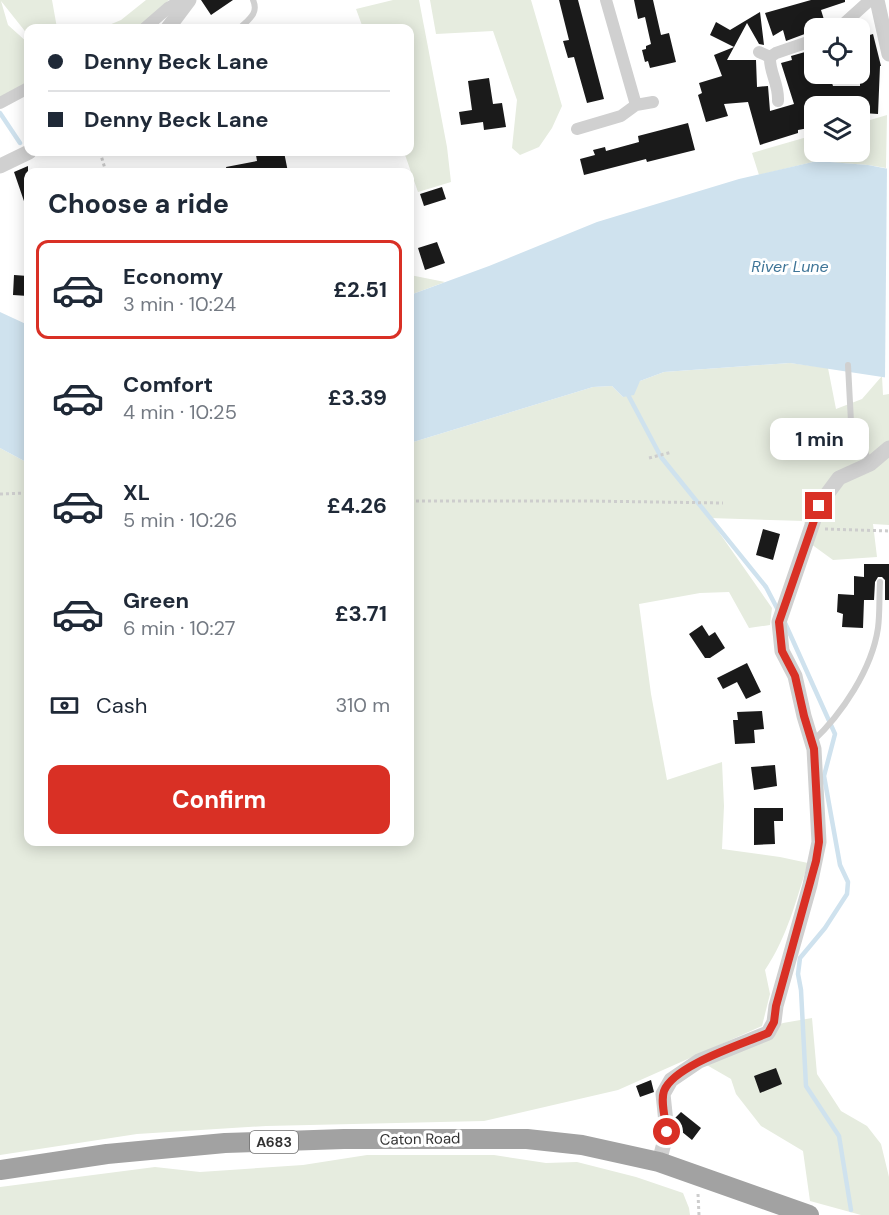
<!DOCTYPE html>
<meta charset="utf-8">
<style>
body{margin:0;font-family:"DM Sans",sans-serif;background:#f2f2f3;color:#1f2937;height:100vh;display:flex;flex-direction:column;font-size:22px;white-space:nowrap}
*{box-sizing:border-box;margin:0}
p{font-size:20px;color:#747a83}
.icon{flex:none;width:33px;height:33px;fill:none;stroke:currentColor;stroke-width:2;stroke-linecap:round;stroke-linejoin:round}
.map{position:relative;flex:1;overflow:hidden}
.drawer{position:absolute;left:24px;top:168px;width:390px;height:678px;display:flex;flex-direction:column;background:#fff;border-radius:12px;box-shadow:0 3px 15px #0003}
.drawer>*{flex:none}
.guide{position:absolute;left:24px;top:24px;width:390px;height:132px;border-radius:12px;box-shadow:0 3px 15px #0003;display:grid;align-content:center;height:132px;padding:0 24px;background:#fff}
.buttons{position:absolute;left:804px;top:18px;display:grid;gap:12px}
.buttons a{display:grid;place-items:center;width:66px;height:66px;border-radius:12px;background:#fff;box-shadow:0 3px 15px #0003;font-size:30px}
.end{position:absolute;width:27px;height:27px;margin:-14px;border:8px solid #d93025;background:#fff;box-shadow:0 0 0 3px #fff}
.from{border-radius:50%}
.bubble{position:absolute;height:42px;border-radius:12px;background:#fff;box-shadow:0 3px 15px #0003;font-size:20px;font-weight:700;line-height:42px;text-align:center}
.guide b{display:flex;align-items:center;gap:21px;height:57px;font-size:22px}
.guide b+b{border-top:2px solid #e0e1e3}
.guide i{width:15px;height:15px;background:#1f2937}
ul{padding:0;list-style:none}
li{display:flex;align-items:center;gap:18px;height:99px;margin:0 12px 9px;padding:0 12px;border:3px solid transparent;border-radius:12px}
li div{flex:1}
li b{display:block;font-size:22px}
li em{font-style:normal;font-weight:700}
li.active{border-color:#d93025}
li>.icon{width:54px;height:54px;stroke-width:1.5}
h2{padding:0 24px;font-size:27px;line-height:72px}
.pay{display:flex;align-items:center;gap:15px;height:66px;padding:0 24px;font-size:22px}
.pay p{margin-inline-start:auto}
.button{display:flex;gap:12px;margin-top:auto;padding:12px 24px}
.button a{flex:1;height:69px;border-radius:12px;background:#d93025;color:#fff;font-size:24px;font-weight:700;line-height:69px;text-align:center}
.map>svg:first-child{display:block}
</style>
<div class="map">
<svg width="889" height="1215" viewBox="0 0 889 1215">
<rect width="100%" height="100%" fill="#fff"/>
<path fill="#e6ecdf" d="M 0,0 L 52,0 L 57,28 L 28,28 L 28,35 L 1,1 L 8,25 L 28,43 L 28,82 L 0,97 Z
M 146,0 L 169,0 L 138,28 L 102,28 L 121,20 Z
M 393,0 L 419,0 L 447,147 L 451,182 L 418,192 L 404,152 L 410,152 L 410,28 L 363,28 L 356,9 Z
M 430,0 L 531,0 L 562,106 L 552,128 L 539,147 L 520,155 L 512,148 L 517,100 L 493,31 L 436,34 Z
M 887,115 L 886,168 L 868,165 L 817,161 L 759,175 L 752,153 L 814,135 L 814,152 L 860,152 L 860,123 Z
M 410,275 L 445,282 L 410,295 Z
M 790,363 L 828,368 L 836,409 L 862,399 L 882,376 L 883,395 L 889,394 L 889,525 L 873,524 L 877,557 L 833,560 L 811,544 L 804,521 L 709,518 L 772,608 L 770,625 L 749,628 L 729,592 L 700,593 L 639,604 L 651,694 L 667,780 L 722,762 L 724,806 L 722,849 L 780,857 L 808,863 C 796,901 787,937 765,970 L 770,994 L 762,1026 L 618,1090 L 484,1121 L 266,1126 L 137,1134 L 0,1155 L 0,448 L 28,463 L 28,842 L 410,842 L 410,443 L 593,387 L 612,386 L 623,397 L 640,381 L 664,372 Z
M 812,1018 L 817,1074 L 841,1111 L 867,1126 L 881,1144 L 889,1177 L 889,1215 L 861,1215 L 810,1201 L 803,1151 L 761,1126 L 736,1094 L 731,1079 L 698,1060 L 783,1023 Z
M 367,1155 L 494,1155 L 546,1163 L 577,1162 L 636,1177 L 683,1193 L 689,1208 L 690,1215 L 0,1215 L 0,1187 L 155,1167 L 200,1172 L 303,1165 Z"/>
<path fill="#cfe2ee" d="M 817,161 L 868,165 L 889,169 L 889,378 L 790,363 L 664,372 L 640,381 L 634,395 L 623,397 L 612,386 L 593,387 L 410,443 L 410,295 L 489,266 L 597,222 L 739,179 Z
M 0,312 L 28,325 L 28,463 L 0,448 Z"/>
<path fill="#fff" d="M 887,166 L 889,166 L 889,381 L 885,380 Z"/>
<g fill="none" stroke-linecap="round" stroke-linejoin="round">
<path stroke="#cfe2ee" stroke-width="4.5" d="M 0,113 L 20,143
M 626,391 L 661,457 L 766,587 L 778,610
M 785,623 L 835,734 L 824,776 L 840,865 L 848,882 L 847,894 L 825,928 L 800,958 L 798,974 L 801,990 L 806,1086 L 839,1136 L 851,1210"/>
</g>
<path fill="#1a1a1a" d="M 201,0 L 233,0 L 211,15 Z
M 559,0 L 578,0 L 604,99 L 587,103 L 574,57 L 568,58 L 563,41 L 569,40 Z
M 634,0 L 653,0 L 661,35 L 669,33 L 676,62 L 650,68 L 648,61 L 645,62 L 642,50 L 646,49 L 646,46 L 651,44 L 645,17 L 638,19 Z
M 811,0 L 845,0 L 845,2 L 821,10 L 826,26 L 786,41 L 783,30 L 773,36 L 765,13 Z
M 760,12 L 764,45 L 759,44 L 747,23 L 727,60 L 756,60 L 757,87 L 768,86 L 770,111 L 794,104 L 781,63 L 792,60 L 791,56 L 805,52 L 806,56 L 814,53 L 814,74 L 829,74 L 833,86 L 860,86 L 860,38 L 873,34 L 881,66 L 880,66 L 878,114 L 863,113 L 863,106 L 814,106 L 814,127 L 798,130 L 798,133 L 760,145 L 748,102 L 724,104 L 728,116 L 706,122 L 698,95 L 702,93 L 699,83 L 722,76 L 714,55 L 734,47 L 710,35 L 716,22 L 730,30 Z
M 489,78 L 493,104 L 502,103 L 506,127 L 484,130 L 483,122 L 461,125 L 459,112 L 472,110 L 468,81 Z
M 688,123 L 695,150 L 647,162 L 646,159 L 584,175 L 580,159 L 595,155 L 593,150 L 605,147 L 606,151 L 639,142 L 638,136 Z
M 277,152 L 284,152 L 288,172 L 227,172 L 226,167 L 257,161 L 256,155 Z
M 28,166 L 28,207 L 26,207 L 14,172 Z
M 442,187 L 446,199 L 424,206 L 420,194 Z
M 437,242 L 445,263 L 425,270 L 418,248 Z
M 14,275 L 28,276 L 28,296 L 13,295 Z
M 763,529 L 780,534 L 773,560 L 756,555 Z
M 864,564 L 889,564 L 889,600 L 885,600 L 885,580 L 882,577 L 878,577 L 875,582 L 874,600 L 864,600 L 863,628 L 842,627 L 843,614 L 837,612 L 838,594 L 854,595 L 854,576 L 864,577 Z
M 702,625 L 709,636 L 715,632 L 725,648 L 710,658 L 705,658 L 689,634 Z
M 747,663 L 761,692 L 746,699 L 737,682 L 723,689 L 717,678 Z
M 762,711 L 764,729 L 754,730 L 755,743 L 735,744 L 733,720 L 738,720 L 737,712 Z
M 775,765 L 777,786 L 754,790 L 751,767 Z
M 754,808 L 783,808 L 783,821 L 774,821 L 775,844 L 754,845 Z
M 776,1068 L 782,1084 L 760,1093 L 754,1076 Z
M 651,1080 L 654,1092 L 640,1097 L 636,1086 Z
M 681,1112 L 701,1128 L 692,1140 L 676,1127 L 675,1118 Z"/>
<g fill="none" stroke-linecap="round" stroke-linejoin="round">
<path stroke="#cdcdcd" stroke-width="3" stroke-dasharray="3 3" stroke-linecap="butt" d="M 100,152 L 106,172
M 649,458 L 672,452
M 0,494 L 28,493
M 410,501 L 588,501 L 723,503
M 825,529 L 889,531
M 698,1194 L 699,1215"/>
<path stroke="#d0d0d0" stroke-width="6" d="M 240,28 C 249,19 259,13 253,0
M 848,365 L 851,422 L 870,463
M 812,742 C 842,714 872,669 878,628 C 880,613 879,597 880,582"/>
<path stroke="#d0d0d0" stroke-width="12" d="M 145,28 L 168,8 L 182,0
M 839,28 L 870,0
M 759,52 L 770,57
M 846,77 L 846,74
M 778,101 C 779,84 769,72 770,57 L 776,53 L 814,40
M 0,103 L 28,88
M 636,105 L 653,102
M 577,129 L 621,116 L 636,105 L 606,0"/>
<path stroke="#d0d0d0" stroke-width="15" d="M 877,0 L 889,54
M 168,28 L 189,0
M 0,166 L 29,152
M 659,1162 L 667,1132 L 663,1094 L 671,1080 L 699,1061 L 768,1033 L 774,1022 L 776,1006 L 810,885 L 819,842 L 814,749 L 804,716 L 795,676 L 782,651 L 779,622 L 819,505 L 839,478 L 870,464 L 889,448"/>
<path stroke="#a2a2a2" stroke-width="20" d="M 0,1170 L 107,1154 L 225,1143 L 344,1139 L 527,1139 L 582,1145 L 659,1162 L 809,1215"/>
</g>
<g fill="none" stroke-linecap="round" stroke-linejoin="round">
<path stroke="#d93025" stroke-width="8" d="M 667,1132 C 666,1121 660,1102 664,1091 C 674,1065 743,1044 768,1033 L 774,1022 L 776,1006 L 816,861 L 819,842 L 814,749 L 804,716 L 795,676 L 782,651 L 779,622 L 819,506"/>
</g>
<g text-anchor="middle" stroke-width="6" stroke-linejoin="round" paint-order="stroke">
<rect fill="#fff" stroke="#707070" stroke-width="1.5" x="250" y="1131" width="48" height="22" rx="4.5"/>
<g font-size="14" font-weight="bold" fill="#333">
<text x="274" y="1147">A683</text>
</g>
<g font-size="15" fill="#333" stroke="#fff">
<text transform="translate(420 1139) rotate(-1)" y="5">Caton Road</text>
</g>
<g font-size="16" font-style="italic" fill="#3f7597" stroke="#fff">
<text x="790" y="272">River Lune</text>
</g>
</g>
</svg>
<div class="buttons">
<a><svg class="icon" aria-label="locate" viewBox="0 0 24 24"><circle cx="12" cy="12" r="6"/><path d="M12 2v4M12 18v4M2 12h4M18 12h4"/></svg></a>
<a><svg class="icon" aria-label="layers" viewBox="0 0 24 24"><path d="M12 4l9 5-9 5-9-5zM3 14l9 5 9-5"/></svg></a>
</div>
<i class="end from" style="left:667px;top:1132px"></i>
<i class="end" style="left:819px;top:506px"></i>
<div class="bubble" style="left:770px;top:418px;width:99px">1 min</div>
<div class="guide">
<b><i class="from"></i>Denny Beck Lane</b>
<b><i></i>Denny Beck Lane</b>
</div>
<section class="drawer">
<h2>Choose a ride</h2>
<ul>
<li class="active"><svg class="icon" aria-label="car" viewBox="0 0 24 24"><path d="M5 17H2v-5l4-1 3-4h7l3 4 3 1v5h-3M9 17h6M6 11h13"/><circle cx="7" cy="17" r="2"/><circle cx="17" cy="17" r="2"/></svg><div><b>Economy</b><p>3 min · 10:24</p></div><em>£2.51</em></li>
<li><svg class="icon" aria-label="car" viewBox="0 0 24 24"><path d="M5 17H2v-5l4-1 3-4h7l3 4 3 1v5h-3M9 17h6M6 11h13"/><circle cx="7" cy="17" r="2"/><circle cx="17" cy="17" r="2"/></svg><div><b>Comfort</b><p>4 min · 10:25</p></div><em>£3.39</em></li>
<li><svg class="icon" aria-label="car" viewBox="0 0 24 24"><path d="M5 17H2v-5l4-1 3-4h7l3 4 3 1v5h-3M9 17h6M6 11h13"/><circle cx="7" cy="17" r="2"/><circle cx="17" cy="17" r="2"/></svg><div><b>XL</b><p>5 min · 10:26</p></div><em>£4.26</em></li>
<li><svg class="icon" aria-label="car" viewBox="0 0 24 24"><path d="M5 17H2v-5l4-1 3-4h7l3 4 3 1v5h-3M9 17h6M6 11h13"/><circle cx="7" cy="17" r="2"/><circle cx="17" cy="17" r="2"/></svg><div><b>Green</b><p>6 min · 10:27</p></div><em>£3.71</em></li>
</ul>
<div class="pay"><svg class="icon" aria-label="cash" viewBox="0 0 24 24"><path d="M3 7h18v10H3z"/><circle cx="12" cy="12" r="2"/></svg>Cash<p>310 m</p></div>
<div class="button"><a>Confirm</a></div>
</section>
</div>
